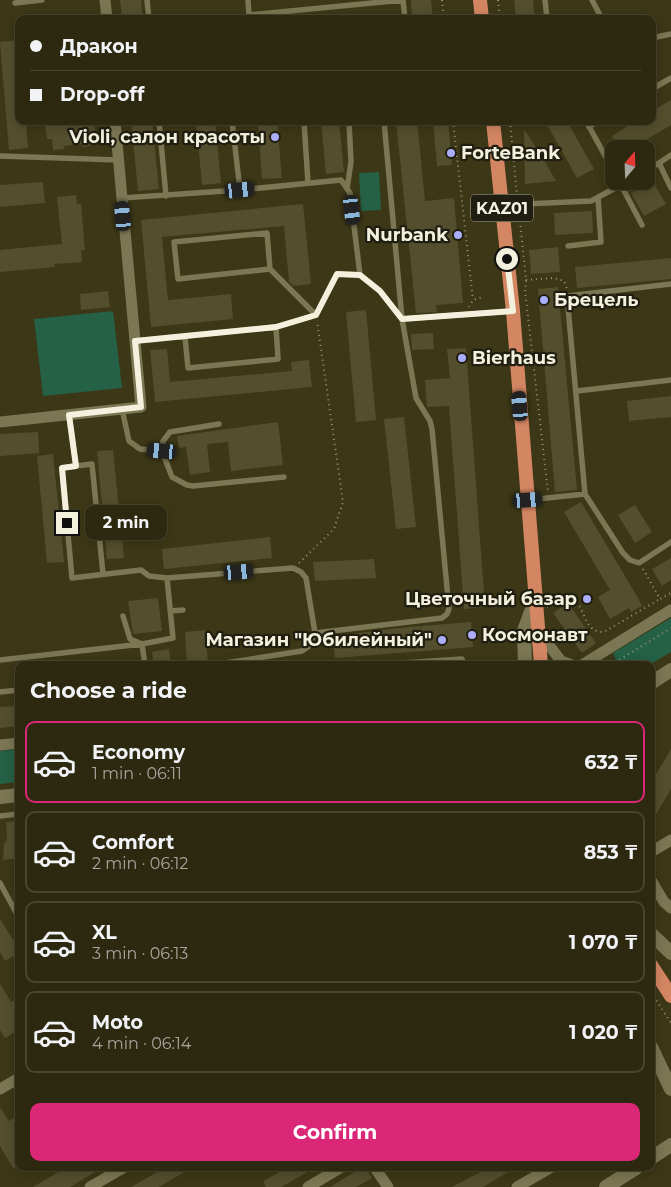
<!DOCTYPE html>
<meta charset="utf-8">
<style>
body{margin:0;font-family:Montserrat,sans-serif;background:#39351e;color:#f1f3f6;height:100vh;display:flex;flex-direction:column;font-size:19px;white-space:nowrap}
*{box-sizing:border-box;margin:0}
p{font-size:16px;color:#a7a69f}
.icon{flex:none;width:28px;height:28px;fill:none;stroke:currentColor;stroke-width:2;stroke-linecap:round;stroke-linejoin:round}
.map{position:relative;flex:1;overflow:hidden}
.details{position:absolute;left:15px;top:661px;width:640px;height:510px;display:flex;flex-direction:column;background:#2d2910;border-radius:10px;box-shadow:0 2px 12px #0003,0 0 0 1px #484530}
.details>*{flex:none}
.hud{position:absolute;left:15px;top:15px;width:641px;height:110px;border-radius:10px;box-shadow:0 2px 12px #0003,0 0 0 1px #484530;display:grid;align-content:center;height:110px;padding:0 15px;background:#2d2910}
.needle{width:32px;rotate:19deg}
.buttons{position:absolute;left:605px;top:140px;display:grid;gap:10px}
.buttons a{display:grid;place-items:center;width:50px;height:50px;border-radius:10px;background:#2d2910;box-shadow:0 2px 12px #0003,0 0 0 1px #484530;font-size:25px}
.end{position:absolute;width:22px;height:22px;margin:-11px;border:6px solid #f3f1de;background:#111;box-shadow:0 0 0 2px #111}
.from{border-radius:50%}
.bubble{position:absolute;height:35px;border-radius:10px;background:#2d2910;box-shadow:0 2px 12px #0003,0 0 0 1px #484530;font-size:16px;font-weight:700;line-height:35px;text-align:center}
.car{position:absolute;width:15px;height:30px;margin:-15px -8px;border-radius:6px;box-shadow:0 0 4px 1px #0007;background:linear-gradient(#222 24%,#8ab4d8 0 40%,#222 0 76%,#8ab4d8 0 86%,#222 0)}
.hud b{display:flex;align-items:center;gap:18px;height:48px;font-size:19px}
.hud b+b{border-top:1px solid #484530}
.hud i{width:12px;height:12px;background:#f1f3f6}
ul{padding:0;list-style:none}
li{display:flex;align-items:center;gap:15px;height:82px;margin:0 10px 8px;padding:0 5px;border:2px solid #484530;border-radius:10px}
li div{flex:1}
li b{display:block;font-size:19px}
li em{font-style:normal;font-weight:700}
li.current{border-color:#db2777}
li>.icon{width:45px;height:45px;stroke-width:1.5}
h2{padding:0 15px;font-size:22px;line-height:60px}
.cta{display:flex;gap:10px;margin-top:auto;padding:10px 15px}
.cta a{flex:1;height:58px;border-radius:10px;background:#db2777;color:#fff;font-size:20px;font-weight:700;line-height:58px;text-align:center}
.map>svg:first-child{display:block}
</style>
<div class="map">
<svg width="671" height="1187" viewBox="0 0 671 1187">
<rect width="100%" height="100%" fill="#3c3716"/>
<path fill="#246146" d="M 379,172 L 381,210 L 361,211 L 359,173 Z
M 113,311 L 122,388 L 43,396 L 34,319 Z
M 671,618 L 671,652 L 649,665 L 618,665 L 613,653 Z
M 19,749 L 19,782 L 0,784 L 0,751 Z"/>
<path fill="#534e2d" d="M 120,0 L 141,0 L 143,19 L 122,19 Z
M 411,0 L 431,0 L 433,19 L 412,19 Z
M 514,0 L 533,0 L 535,19 L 516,19 Z
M 19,40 L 19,121 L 26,121 L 28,148 L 9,150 L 0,42 Z
M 671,100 L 671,125 L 631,149 L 620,149 L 612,136 L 636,121 L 652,121 L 652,111 Z
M 54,121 L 94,121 L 96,135 L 89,136 L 90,146 L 82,147 L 82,144 L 64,146 L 64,149 L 53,150 L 52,139 L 47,139 L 45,124 L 54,123 Z
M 131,121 L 152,121 L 159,189 L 138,191 Z
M 196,121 L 215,121 L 221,183 L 202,185 Z
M 258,121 L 277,121 L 282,178 L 262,179 Z
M 321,121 L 339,121 L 344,172 L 326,174 Z
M 396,121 L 417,121 L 425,201 L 454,198 L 463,303 L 436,305 L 437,312 L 416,313 Z
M 433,121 L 448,121 L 452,165 L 437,166 Z
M 545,121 L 567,121 L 594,169 L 577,178 Z
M 524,129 L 544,160 L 556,181 L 525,184 Z
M 43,182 L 45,203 L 0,207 L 0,185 Z
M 653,182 L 666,204 L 644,216 L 631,193 Z
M 76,195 L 77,204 L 81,204 L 85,250 L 81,250 L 82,262 L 54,264 L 55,267 L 0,272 L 0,250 L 62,244 L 57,197 Z
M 303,204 L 311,284 L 294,286 L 289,282 L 284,226 L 162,237 L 168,300 L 231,294 L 233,319 L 151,327 L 141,220 Z
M 592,211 L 593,233 L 555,235 L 554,213 Z
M 558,247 L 560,272 L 531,274 L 529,250 Z
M 671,258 L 671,279 L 577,288 L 575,267 Z
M 558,287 L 577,490 L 555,492 L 538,289 Z
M 108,291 L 110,307 L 81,310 L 80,294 Z
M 366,310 L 376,420 L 356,422 L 346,312 Z
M 433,333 L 434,349 L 412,350 L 411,334 Z
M 466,348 L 485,607 L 464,609 L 449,406 L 427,407 L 425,380 L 450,378 L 447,349 Z
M 167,349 L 170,382 L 292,371 L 291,362 L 309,360 L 312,387 L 155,402 L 150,350 Z
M 671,396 L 671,417 L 629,421 L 627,401 Z
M 404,417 L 416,527 L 396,529 L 384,419 Z
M 278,422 L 283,465 L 231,471 L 228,442 L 207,444 L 210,472 L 190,475 L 186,447 L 179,448 L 177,436 Z
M 38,432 L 39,453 L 0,456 L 0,434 Z
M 113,450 L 124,558 L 107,559 L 97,451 Z
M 53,454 L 64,562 L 47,563 L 37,456 Z
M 581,502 L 638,598 L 642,606 L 631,612 L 629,608 L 610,619 L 598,597 L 610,590 L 564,512 Z
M 635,505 L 652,532 L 635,543 L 618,515 Z
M 270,537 L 272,558 L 164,569 L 162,549 Z
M 671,558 L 671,580 L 662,586 L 652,569 Z
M 374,559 L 376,578 L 315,581 L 313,562 Z
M 158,598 L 162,631 L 133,634 L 128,601 Z
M 568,603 L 596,643 L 582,653 L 553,613 Z
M 471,622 L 473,647 L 335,658 L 333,636 L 409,627 Z
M 206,630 L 208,665 L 187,665 L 185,632 Z
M 169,649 L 171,665 L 154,665 L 152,652 Z
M 19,706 L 19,726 L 0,728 L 0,707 Z
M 671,749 L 671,789 L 651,823 L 651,783 Z
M 19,821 L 19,858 L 3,860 L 4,844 L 7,839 L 6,822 Z
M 0,919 L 19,949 L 19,953 L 5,961 L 0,952 Z
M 0,984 L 11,1002 L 19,997 L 19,1030 L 5,1038 L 0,1030 Z
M 0,1107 L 9,1121 L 19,1115 L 19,1165 L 13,1168 L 0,1146 Z
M 65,1168 L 102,1168 L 70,1187 L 33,1187 Z
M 164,1168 L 191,1168 L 159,1187 L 131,1187 Z
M 287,1168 L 303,1168 L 306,1173 L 281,1187 L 266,1187 L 263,1181 Z
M 361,1168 L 366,1168 L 372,1178 L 356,1187 L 330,1187 Z
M 488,1168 L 515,1168 L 483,1187 L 452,1187 Z"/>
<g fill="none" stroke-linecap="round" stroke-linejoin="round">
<path stroke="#98957b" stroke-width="2" stroke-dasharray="1 4" stroke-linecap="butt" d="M 442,0 L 444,19
M 498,0 L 500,19
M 453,121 L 473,300
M 510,121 L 517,196
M 519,211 L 526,280 L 525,291
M 526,280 L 554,278 L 564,281 L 567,289
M 525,290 L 548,492
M 469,307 L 473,300 L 482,297
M 299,563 L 334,529 L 343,502 L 317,321
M 643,569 L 660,599 L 671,593
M 547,607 C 554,605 564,601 571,601 C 586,601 581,633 604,632 L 660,599
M 611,665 L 671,628
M 651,992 L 671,1023"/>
<path stroke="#7b7653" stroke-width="5.5" d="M 147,0 L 149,19
M 248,0 L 249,15 L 403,0 L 405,19
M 545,0 L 547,19
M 592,0 L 602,19
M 15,3 L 42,0
M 652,38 L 671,34
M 652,89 L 671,78
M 159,121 L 166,196
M 232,121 L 240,190
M 304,121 L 308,183
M 586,121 L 614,172
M 589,127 L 598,121
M 0,156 L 118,160
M 659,163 L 671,155
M 646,170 L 659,163 L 671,188
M 628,181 L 621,185 L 642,225
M 347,189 L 351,162 L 349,121
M 122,198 L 240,190 L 341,180 L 350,193 L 360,275
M 502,205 L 591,201 L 621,185 L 619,181
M 568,246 L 601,242 L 598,197
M 270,269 L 178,279 L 174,242 L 267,233 L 270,269 L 316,315
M 185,337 L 188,368 L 278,359 L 276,327
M 135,341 L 276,327 L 316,315 L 337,274 L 360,275 L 380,291 L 402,319 L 513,311
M 577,391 L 671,380
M 122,409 L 129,441 L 140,449 L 162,451 L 163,441 L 170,432 L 219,424
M 69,415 L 76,466 L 62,468 L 72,578 L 141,570 L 149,576 L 167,578 L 173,638 L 142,644 L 145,665
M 162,451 L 172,477 L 187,485 L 193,486 L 284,477
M 76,466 L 92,464 L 103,574
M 585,494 L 567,296 L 671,284
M 528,500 L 585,494 L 623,553 L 630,560 L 639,563 L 671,542
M 167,578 L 293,568 L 301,572 L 306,578 L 315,633 L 308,647 L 302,651 L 219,664
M 170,611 L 183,610
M 315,633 L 442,618 L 447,614 L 449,609 L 432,429 L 430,421 L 416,398 L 402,319 L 384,121
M 29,657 L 30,665
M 0,660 L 142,644 L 130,639 L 123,616
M 372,665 L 462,659 L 464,665
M 0,692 L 19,690
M 0,816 L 19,814
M 0,883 L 19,918"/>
<path stroke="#7b7653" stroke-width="11" d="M 105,0 L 107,19
M 0,422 L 141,407 L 115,121
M 539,632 L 561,661 L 572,665
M 582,665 L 671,610
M 0,745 L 19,743
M 651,852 L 671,840
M 651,880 L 664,902 L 671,908
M 0,1089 L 19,1078
M 375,1168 L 388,1187
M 90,1187 L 123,1168
M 308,1187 L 340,1168
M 517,1187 L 550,1168"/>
<path stroke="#7b7653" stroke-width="14" d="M 651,934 L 671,953
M 651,1047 L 671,1089
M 651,1158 L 671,1145
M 606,1187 L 636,1168"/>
<path stroke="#7b7653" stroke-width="14" d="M 525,665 L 524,631 L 536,598
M 651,683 L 671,670
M 0,797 L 19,795"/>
<path stroke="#d48662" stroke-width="14" d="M 480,0 L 482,19
M 493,121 L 513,311 L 541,665
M 651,965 L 671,996"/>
</g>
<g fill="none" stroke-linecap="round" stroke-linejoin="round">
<path stroke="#f3f1de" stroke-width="6" d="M 67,523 L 62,468 L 76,466 L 69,415 L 141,407 L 135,341 L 276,327 L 316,315 L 337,274 L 360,275 L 380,291 L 402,319 L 513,311 L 507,259"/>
</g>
<g fill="#abaffb" stroke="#201e10" stroke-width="2">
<circle cx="275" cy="137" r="5"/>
<circle cx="451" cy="153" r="5"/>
<circle cx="458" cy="235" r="5"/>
<circle cx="544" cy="300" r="5"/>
<circle cx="462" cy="358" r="5"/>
<circle cx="587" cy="599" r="5"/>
<circle cx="472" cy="635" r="5"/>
<circle cx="442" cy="640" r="5"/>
</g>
<g text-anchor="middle" stroke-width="4.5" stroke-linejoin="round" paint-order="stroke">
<rect fill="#201e10" stroke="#b4b2a0" stroke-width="1" x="471" y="194.5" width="62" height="27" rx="4"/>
<g font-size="16" font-weight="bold" fill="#f3f1de">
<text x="502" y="214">KАZ01</text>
</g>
<g font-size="18" font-weight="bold" fill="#f3f1de" stroke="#201e10" text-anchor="end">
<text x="265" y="143">Violi, салон красоты</text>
<text x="461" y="159" text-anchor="start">ForteBank</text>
<text x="448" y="241">Nurbank</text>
<text x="554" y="306" text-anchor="start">Брецель</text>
<text x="472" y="364" text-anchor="start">Bierhaus</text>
<text x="577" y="605">Цветочный базар</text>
<text x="482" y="641" text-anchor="start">Космонавт</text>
<text x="432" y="646">Магазин "Юбилейный"</text>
</g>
</g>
</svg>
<div class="buttons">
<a><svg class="needle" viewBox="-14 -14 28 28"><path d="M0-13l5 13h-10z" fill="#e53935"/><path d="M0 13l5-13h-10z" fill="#a7a69f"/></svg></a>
</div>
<i class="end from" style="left:507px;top:259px"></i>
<i class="end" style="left:67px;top:523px"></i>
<div class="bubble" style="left:85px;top:505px;width:82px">2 min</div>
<i class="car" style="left:240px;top:190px;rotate:84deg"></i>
<i class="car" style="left:352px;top:210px;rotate:173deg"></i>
<i class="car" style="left:123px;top:216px;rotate:355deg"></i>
<i class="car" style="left:520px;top:406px;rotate:355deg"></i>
<i class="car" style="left:162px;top:451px;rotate:275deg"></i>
<i class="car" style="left:528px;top:500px;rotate:86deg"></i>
<i class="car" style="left:239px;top:572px;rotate:85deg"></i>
<div class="hud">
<b><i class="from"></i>Дракон</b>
<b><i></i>Drop-off</b>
</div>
<section class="details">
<h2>Choose a ride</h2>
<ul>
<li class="current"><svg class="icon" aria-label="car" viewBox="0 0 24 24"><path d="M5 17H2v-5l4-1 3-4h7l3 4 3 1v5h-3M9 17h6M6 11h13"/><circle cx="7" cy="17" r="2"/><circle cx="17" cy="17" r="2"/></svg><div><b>Economy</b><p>1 min · 06:11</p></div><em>632 ₸</em></li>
<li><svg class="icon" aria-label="car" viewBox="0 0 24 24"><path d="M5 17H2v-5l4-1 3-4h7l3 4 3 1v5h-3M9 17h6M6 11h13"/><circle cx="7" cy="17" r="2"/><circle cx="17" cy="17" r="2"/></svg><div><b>Comfort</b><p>2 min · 06:12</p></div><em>853 ₸</em></li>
<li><svg class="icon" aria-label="car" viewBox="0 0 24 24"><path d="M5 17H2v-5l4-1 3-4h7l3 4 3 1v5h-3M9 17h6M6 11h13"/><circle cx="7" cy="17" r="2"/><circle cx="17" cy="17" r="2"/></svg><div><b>XL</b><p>3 min · 06:13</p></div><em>1 070 ₸</em></li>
<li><svg class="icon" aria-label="car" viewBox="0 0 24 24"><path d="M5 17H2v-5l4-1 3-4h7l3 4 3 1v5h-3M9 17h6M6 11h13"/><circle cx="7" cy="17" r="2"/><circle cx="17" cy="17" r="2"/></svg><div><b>Moto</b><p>4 min · 06:14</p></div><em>1 020 ₸</em></li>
</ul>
<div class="cta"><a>Confirm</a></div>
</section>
</div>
